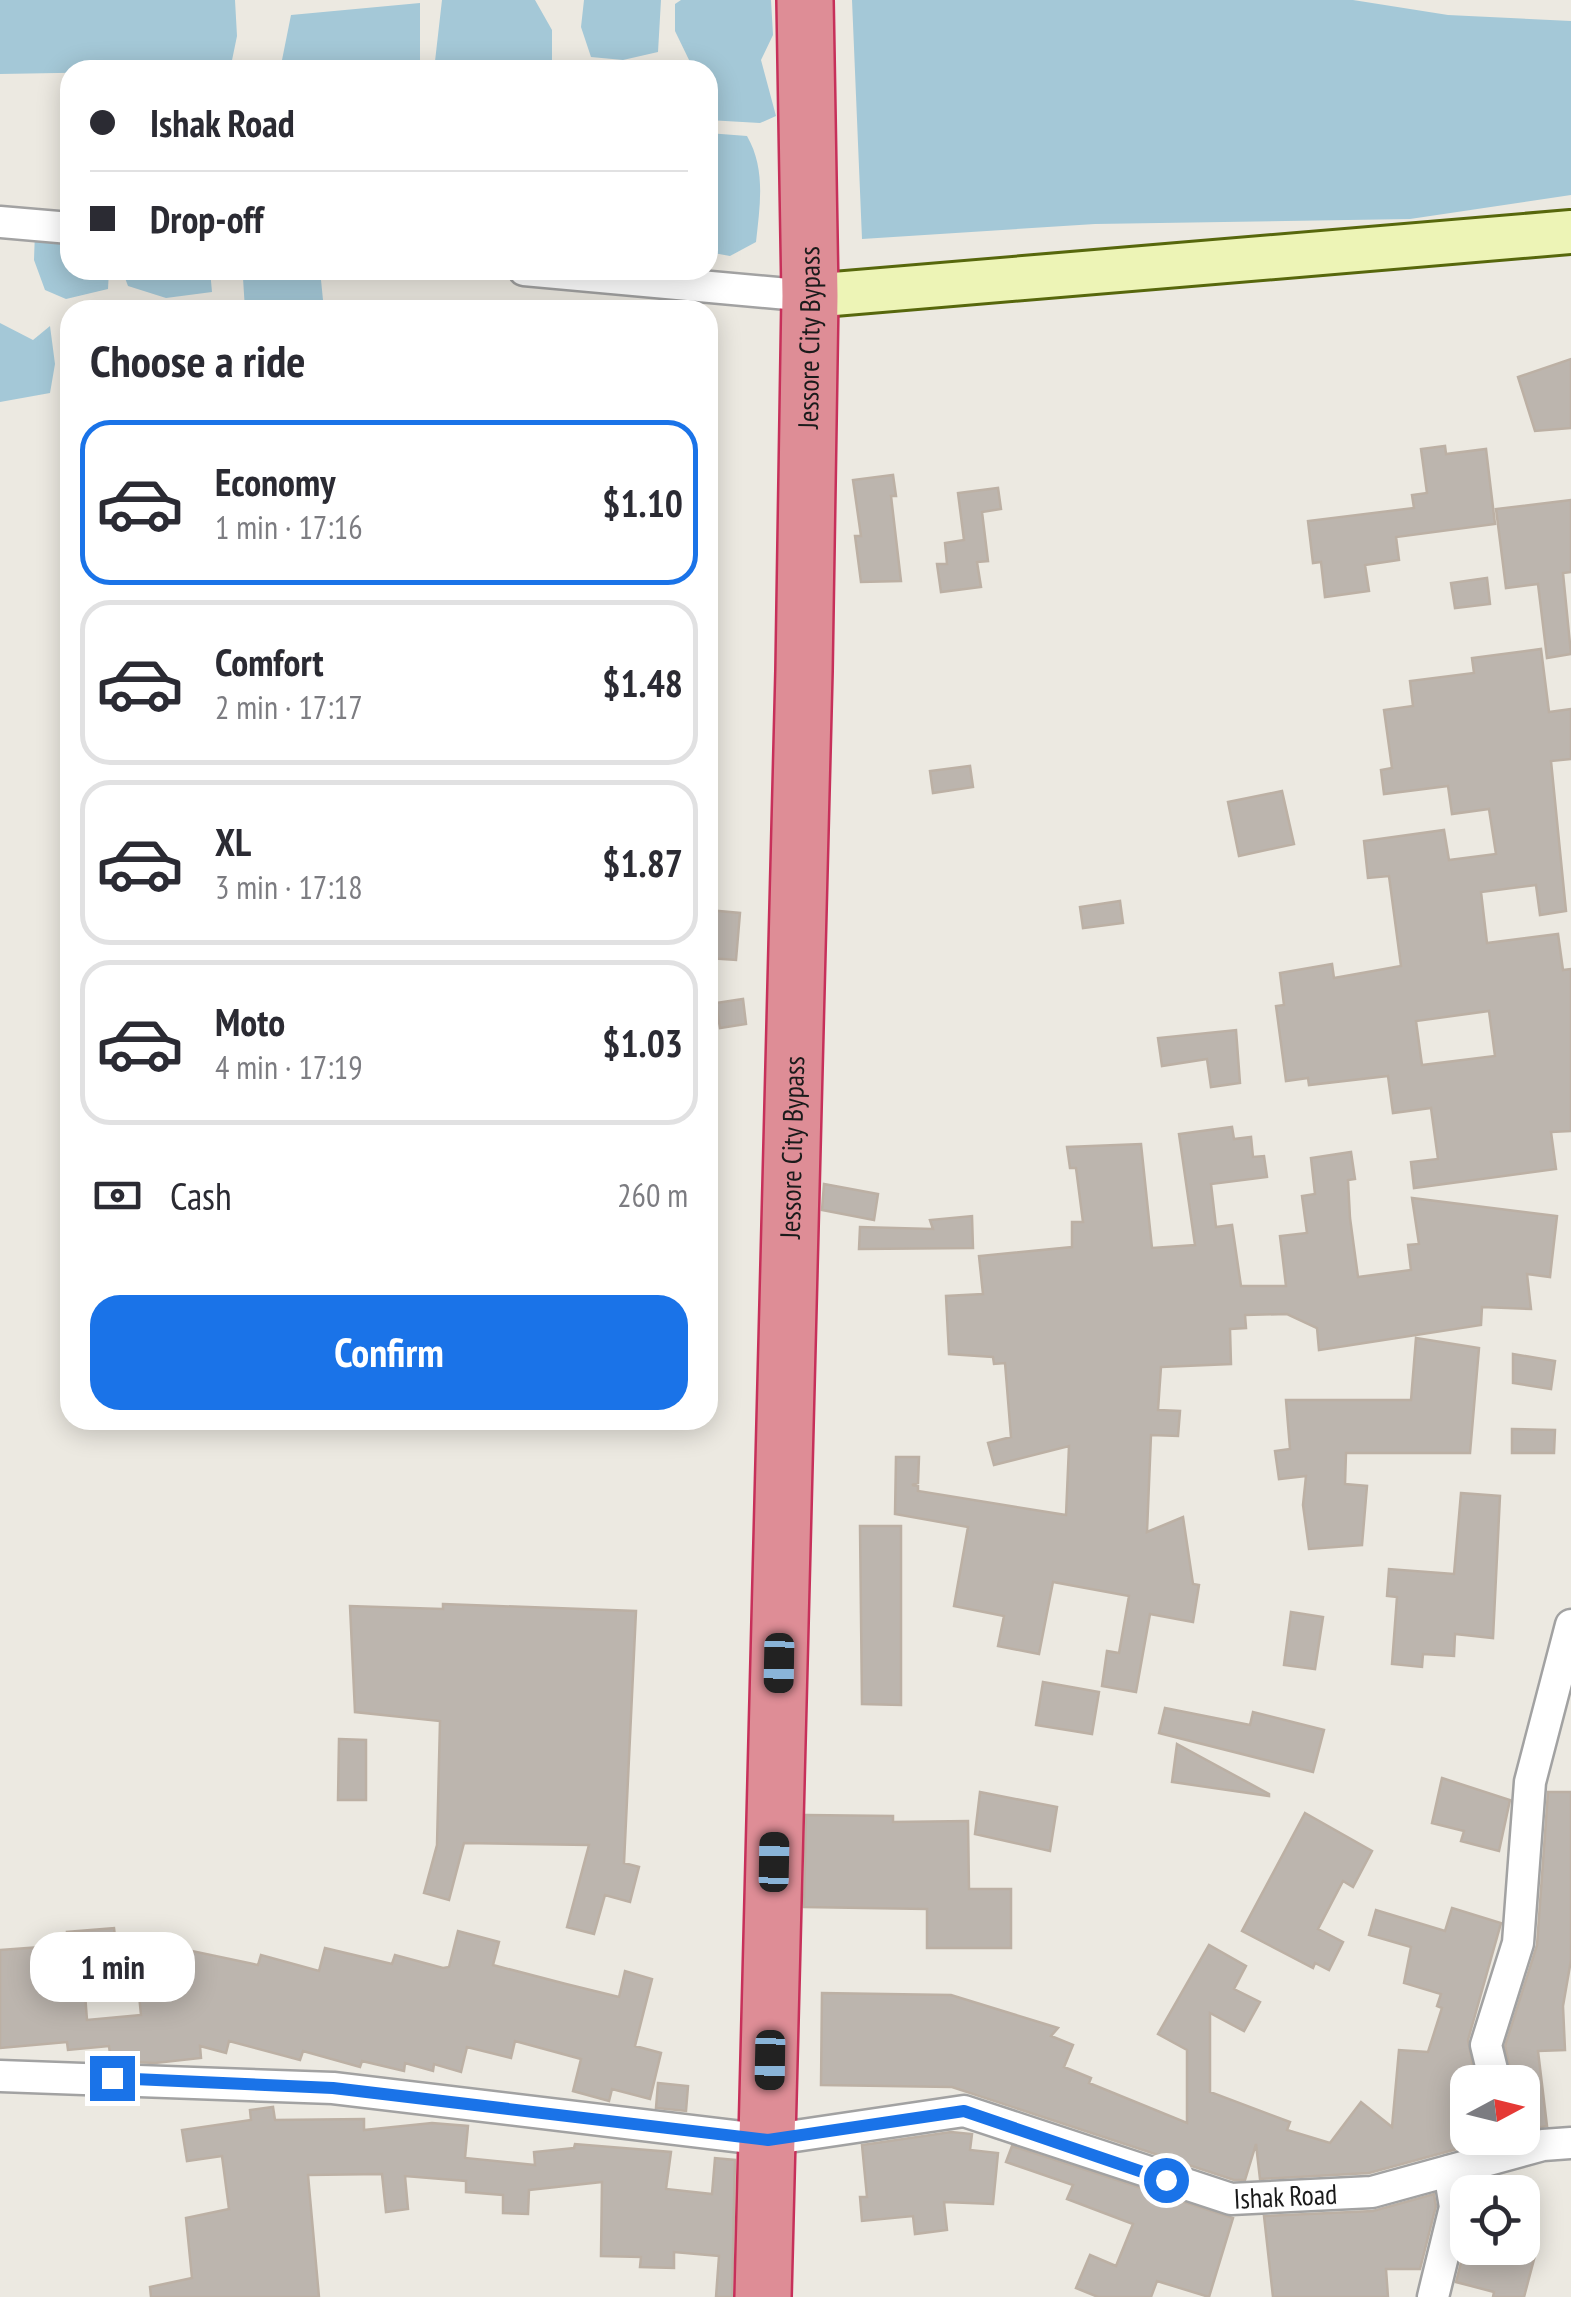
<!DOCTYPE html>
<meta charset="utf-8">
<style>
body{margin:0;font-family:"PT Sans Narrow",sans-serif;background:#f7f7f7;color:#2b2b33;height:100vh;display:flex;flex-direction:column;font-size:38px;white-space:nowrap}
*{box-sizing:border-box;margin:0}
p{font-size:32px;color:#7c7c81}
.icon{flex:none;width:55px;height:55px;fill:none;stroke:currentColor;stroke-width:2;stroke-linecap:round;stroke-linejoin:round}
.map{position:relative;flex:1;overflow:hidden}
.drawer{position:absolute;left:60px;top:300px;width:658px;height:1130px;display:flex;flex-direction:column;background:#fff;border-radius:30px;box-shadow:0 5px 25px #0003}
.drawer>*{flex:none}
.guide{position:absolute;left:60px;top:60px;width:658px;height:220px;border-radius:30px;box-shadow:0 5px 25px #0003;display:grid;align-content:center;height:220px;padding:0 30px;background:#fff}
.needle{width:65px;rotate:83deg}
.controls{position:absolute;left:1450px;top:2065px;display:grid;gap:20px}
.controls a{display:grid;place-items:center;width:90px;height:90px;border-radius:20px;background:#fff;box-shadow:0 5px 25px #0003;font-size:50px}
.end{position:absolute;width:45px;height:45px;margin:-22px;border:12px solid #1a73e8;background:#fff;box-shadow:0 0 0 5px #fff}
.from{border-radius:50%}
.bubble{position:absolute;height:70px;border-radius:30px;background:#fff;box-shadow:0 5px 25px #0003;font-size:32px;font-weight:700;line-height:70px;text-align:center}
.car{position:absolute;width:30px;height:60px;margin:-30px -15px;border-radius:12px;box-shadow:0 0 8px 2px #0007;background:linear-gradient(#222 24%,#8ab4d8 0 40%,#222 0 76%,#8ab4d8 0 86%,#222 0)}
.guide b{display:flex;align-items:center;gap:35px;height:95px;font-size:38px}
.guide b+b{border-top:2px solid #e1e1e2}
.guide i{width:25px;height:25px;background:#2b2b33}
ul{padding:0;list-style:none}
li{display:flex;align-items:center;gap:30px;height:165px;margin:0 20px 15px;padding:0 10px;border:5px solid #e1e1e2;border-radius:30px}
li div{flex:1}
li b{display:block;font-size:38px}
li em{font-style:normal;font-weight:700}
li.selected{border-color:#1a73e8}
li>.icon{width:90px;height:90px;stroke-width:1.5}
h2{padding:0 30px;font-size:45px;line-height:120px}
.pay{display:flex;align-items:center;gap:25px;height:110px;padding:0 30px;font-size:38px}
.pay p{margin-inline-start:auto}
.action{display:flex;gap:20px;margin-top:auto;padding:20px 30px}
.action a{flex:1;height:115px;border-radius:30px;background:#1a73e8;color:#fff;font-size:40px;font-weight:700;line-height:115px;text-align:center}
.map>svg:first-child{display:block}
</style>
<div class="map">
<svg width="1571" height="2297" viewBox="0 0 1571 2297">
<rect width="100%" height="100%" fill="#ece9e1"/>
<path fill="#a4c8d7" d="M 0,0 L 235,0 L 237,36 L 230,70 L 0,74 Z
M 442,0 L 535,0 L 552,30 L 552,70 L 434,70 Z
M 584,0 L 661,0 L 658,52 L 623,60 L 591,57 L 581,27 Z
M 681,0 L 771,0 L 773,35 L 761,60 L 776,116 L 760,123 L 708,120 L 708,70 L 683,70 L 690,62 L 675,31 L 675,4 Z
M 852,0 L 1353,0 L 1448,15 L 1571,21 L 1571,195 L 1410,219 L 1095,224 L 862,239 Z
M 420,3 L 420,70 L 280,70 L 291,15 Z
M 708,133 L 747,136 C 766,169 760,205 756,242 L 730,256 L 708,252 Z
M 70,222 L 70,270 L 109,270 L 108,289 L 66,299 L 45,290 L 34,260 L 35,231 Z
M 122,270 L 210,270 L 212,292 L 166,298 L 128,286 Z
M 247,270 L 320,270 L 324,310 L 245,310 L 243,278 Z
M 0,323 L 33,340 L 50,326 L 55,364 L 50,393 L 0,402 Z"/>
<path fill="#bcb5ae" stroke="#bcb0a4" stroke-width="2.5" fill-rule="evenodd" d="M 1571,359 L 1571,428 L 1535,431 L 1518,377 Z
M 1445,446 L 1446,454 L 1486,449 L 1495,524 L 1396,537 L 1399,560 L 1365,565 L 1369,591 L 1325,597 L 1321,562 L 1313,563 L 1308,521 L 1414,508 L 1412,495 L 1427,493 L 1421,449 Z
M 893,475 L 896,496 L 891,496 L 901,581 L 861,582 L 855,536 L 861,536 L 853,480 Z
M 998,488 L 1001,509 L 982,512 L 988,561 L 977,562 L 981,587 L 941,592 L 937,564 L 947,564 L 945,543 L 964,540 L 958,493 Z
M 1571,500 L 1571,572 L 1563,573 L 1571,654 L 1547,658 L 1538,584 L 1506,588 L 1496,509 Z
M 1487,578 L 1490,604 L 1455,608 L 1451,583 Z
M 1541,649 L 1549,712 L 1571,709 L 1571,759 L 1551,761 L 1566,911 L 1540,915 L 1536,885 L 1481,892 L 1487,943 L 1558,934 L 1563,970 L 1571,969 L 1571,1131 L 1551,1132 L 1556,1169 L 1414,1188 L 1411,1162 L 1438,1159 L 1431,1108 L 1393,1113 L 1388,1076 L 1309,1085 L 1308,1078 L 1286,1081 L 1276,1006 L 1284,1005 L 1280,973 L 1332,964 L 1334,978 L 1401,966 L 1389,876 L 1368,878 L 1364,841 L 1444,830 L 1449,860 L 1496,854 L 1489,809 L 1452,814 L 1448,786 L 1384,794 L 1381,770 L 1392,768 L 1384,710 L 1413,706 L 1410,681 L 1474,673 L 1472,658 ZM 1489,1011 L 1495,1056 L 1422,1065 L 1416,1021 Z
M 970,766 L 973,787 L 933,793 L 930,771 Z
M 1282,791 L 1294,844 L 1239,856 L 1228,802 Z
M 1120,901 L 1123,923 L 1083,928 L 1080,907 Z
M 708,910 L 740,913 L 736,960 L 708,958 Z
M 743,999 L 746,1024 L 720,1028 L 716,1003 Z
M 1236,1030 L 1240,1083 L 1211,1087 L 1207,1059 L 1162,1066 L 1158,1038 Z
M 1232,1127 L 1234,1139 L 1251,1137 L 1253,1157 L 1264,1156 L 1267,1177 L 1211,1184 L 1216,1227 L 1232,1225 L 1241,1286 L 1286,1286 L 1280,1236 L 1307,1233 L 1302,1196 L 1315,1194 L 1311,1158 L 1351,1152 L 1355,1179 L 1348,1180 L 1350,1218 L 1358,1277 L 1411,1270 L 1408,1245 L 1419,1244 L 1412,1198 L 1557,1216 L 1550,1277 L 1527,1274 L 1531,1309 L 1482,1307 L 1481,1325 L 1319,1350 L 1317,1328 L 1287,1314 L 1245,1315 L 1246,1328 L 1230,1329 L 1231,1364 L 1161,1367 L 1158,1410 L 1180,1411 L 1178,1436 L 1151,1435 L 1147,1532 L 1183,1517 L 1193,1584 L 1199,1585 L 1193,1622 L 1150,1614 L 1136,1692 L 1102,1686 L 1107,1651 L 1119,1653 L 1129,1596 L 1053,1582 L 1039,1654 L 998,1646 L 1004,1616 L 954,1606 L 968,1527 L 895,1514 L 896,1457 L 919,1457 L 918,1483 L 912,1485 L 918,1486 L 918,1491 L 1066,1515 L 1069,1446 L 994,1465 L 988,1443 L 1011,1437 L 1005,1363 L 994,1364 L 993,1357 L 949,1354 L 946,1296 L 983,1294 L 979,1256 L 1072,1247 L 1072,1222 L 1083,1222 L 1076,1168 L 1070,1168 L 1067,1147 L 1141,1144 L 1152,1248 L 1195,1245 L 1179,1134 Z
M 824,1184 L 878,1194 L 874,1220 L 822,1210 Z
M 972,1216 L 973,1248 L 859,1249 L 860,1227 L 933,1229 L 930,1220 Z
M 1416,1338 L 1479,1348 L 1470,1453 L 1346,1453 L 1345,1484 L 1367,1486 L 1362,1545 L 1309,1549 L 1303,1505 L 1306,1476 L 1279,1479 L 1275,1451 L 1290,1449 L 1286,1400 L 1411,1400 Z
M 1513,1354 L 1555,1361 L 1551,1389 L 1513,1383 Z
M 1512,1429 L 1555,1430 L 1554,1453 L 1512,1453 Z
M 1461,1493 L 1500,1496 L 1493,1638 L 1455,1634 L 1454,1656 L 1423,1654 L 1422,1667 L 1392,1664 L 1397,1597 L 1387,1596 L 1389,1569 L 1454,1574 Z
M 860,1526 L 901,1526 L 901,1705 L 862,1704 Z
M 443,1604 L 636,1611 L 624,1863 L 639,1867 L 630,1902 L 605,1895 L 594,1934 L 567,1927 L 589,1845 L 464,1843 L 449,1900 L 424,1893 L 437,1845 L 440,1721 L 355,1712 L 350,1606 L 443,1609 Z
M 1291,1612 L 1323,1617 L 1315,1669 L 1284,1665 Z
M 1043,1682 L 1099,1692 L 1092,1734 L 1036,1725 Z
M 1165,1708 L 1250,1725 L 1253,1712 L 1324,1730 L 1313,1772 L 1159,1733 Z
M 339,1739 L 366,1740 L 366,1800 L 338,1800 Z
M 1177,1744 L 1269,1794 L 1269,1796 L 1172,1782 Z
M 1442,1778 L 1510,1800 L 1499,1851 L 1461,1841 L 1464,1831 L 1432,1823 Z
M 980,1792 L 1057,1807 L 1050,1851 L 975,1834 Z
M 1548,1792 L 1571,1792 L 1571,1960 L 1563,2006 L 1565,2050 L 1538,2051 L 1547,2126 L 1522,2131 L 1522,2082 L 1513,2082 L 1505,2046 L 1537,1945 Z
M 1305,1813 L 1372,1851 L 1353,1887 L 1343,1881 L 1318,1929 L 1343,1942 L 1329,1970 L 1315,1963 L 1313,1968 L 1242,1931 Z
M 806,1815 L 893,1816 L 893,1822 L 968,1821 L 969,1889 L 1011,1889 L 1011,1948 L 927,1948 L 927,1909 L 804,1907 Z
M 1452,1908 L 1501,1923 L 1468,2040 L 1476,2082 L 1468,2082 L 1468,2146 L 1369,2173 L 1260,2179 L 1256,2144 L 1245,2180 L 1234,2180 L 952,2087 L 821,2085 L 822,1993 L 951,1995 L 1058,2028 L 1051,2036 L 1073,2045 L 1064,2067 L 1091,2078 L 1089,2083 L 1187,2123 L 1187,2050 L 1158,2034 L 1209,1945 L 1246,1966 L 1234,1989 L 1260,2002 L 1244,2031 L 1210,2013 L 1210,2092 L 1290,2122 L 1287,2130 L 1330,2143 L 1361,2102 L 1392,2127 L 1399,2050 L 1428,2052 L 1442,2008 L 1437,2006 L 1441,1994 L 1404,1983 L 1411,1947 L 1369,1935 L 1376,1910 L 1445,1931 Z
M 114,1928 L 118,1964 L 83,1968 L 87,2020 L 141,2015 L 134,1944 L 167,1941 L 168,1946 L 258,1965 L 261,1955 L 319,1971 L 325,1948 L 392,1964 L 395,1955 L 443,1968 L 449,1967 L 458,1931 L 499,1942 L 493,1965 L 566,1984 L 619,1997 L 625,1971 L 652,1979 L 635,2046 L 661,2053 L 650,2099 L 612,2089 L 609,2101 L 573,2091 L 581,2059 L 515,2041 L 511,2058 L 467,2047 L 461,2072 L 434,2064 L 433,2071 L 405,2063 L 404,2071 L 362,2061 L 360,2067 L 303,2051 L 300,2060 L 229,2041 L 226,2053 L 200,2046 L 201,2058 L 155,2063 L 111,2061 L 109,2046 L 68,2050 L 67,2042 L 0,2048 L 0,1950 L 68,1945 L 67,1932 Z
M 658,2083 L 688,2086 L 686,2111 L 656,2108 Z
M 273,2107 L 275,2120 L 364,2119 L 364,2130 L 432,2123 L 468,2126 L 465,2158 L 535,2165 L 534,2152 L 574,2148 L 575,2144 L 671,2152 L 666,2189 L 712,2194 L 715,2158 L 735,2160 L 732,2297 L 716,2297 L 719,2256 L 674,2252 L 674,2268 L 640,2267 L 641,2257 L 601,2256 L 602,2182 L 529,2190 L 528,2214 L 503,2213 L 503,2195 L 466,2192 L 466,2181 L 405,2176 L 408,2209 L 386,2212 L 382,2174 L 308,2175 L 319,2297 L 151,2297 L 150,2287 L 192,2278 L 186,2218 L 229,2209 L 222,2156 L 187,2161 L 182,2130 L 251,2120 L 250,2110 Z
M 951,2132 L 972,2134 L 970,2150 L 998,2153 L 993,2204 L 944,2202 L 947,2230 L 915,2234 L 913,2216 L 862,2221 L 860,2197 L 867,2197 L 862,2145 Z
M 1012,2146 L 1233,2218 L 1209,2297 L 1157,2281 L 1151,2297 L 1098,2297 L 1076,2288 L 1090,2255 L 1116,2266 L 1133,2224 L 1067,2199 L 1073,2185 L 1006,2162 Z
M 1434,2194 L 1436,2206 L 1420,2269 L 1386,2269 L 1388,2297 L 1273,2297 L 1264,2216 L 1373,2211 Z
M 1468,2235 L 1468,2248 L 1537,2248 L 1524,2297 L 1493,2297 L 1494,2292 L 1456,2282 Z"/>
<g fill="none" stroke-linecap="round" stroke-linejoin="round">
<g stroke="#a2a2a2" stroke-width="35">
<g id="street">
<path d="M 0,222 L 70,228"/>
<path d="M 524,270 L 810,296"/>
<path id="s1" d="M 0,2076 L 333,2088 L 768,2140 L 964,2111 L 1231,2199 L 1372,2192 L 1543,2145 L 1571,2143"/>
<path d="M 1495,2082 L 1486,2045 L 1518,1943 L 1530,1782 L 1571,1625"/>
<path d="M 1433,2297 L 1455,2207 L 1449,2171"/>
</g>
</g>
<g stroke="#57670c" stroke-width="48">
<path id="secondary" d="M 810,296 L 1571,232"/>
</g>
<g stroke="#c7305a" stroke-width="60">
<g id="highway">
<path id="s2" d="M 763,2297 L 804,671 L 810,296 L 805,0"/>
</g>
</g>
<use href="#street" stroke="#fff" stroke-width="30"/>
<use href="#secondary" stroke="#edf4b6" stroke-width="42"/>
<use href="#highway" stroke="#de8d96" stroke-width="55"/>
</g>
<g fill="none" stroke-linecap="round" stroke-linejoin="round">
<path stroke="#1a73e8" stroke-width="12" d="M 112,2078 L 333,2088 L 768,2140 L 964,2111 L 1166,2180"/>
</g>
<g text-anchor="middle" stroke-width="8" stroke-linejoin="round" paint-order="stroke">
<g font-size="28" fill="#1b1b1b" stroke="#fff">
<text dy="10" stroke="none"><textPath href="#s2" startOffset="1960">Jessore City Bypass</textPath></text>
<text dy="10" stroke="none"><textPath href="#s2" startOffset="1150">Jessore City Bypass</textPath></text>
<text dy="10" stroke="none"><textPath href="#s1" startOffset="1305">Ishak Road</textPath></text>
</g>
</g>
</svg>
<div class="controls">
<a><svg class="needle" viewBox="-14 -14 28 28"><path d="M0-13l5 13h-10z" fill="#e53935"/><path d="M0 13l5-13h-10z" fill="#7c7c81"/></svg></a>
<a><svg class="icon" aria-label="locate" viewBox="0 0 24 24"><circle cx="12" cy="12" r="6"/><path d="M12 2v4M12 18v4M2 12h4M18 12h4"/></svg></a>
</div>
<i class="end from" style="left:1166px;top:2180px"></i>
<i class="end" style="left:112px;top:2078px"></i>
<div class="bubble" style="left:30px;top:1932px;width:165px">1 min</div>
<i class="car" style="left:779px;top:1663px;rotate:181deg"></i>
<i class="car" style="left:774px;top:1862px;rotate:1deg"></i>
<i class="car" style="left:770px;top:2060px;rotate:181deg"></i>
<div class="guide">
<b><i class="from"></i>Ishak Road</b>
<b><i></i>Drop-off</b>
</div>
<section class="drawer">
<h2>Choose a ride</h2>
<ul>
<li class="selected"><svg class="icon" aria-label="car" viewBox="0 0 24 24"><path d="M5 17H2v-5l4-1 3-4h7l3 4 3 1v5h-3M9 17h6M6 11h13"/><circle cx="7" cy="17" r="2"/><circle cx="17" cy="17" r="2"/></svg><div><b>Economy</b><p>1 min · 17:16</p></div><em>$1.10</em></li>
<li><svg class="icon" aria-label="car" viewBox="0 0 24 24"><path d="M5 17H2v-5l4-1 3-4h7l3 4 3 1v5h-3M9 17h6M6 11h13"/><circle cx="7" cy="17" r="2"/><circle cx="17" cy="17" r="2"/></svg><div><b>Comfort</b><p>2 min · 17:17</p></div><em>$1.48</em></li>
<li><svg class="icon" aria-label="car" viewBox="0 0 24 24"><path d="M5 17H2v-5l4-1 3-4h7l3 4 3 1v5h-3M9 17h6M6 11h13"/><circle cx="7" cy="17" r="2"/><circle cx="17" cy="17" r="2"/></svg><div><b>XL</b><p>3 min · 17:18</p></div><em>$1.87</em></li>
<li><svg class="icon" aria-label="car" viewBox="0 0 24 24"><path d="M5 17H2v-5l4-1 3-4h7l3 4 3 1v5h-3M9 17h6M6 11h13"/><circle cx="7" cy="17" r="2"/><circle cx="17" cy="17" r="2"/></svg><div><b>Moto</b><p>4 min · 17:19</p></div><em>$1.03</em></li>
</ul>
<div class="pay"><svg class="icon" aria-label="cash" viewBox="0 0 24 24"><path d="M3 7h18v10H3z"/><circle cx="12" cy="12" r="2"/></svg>Cash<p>260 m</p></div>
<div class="action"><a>Confirm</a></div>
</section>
</div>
